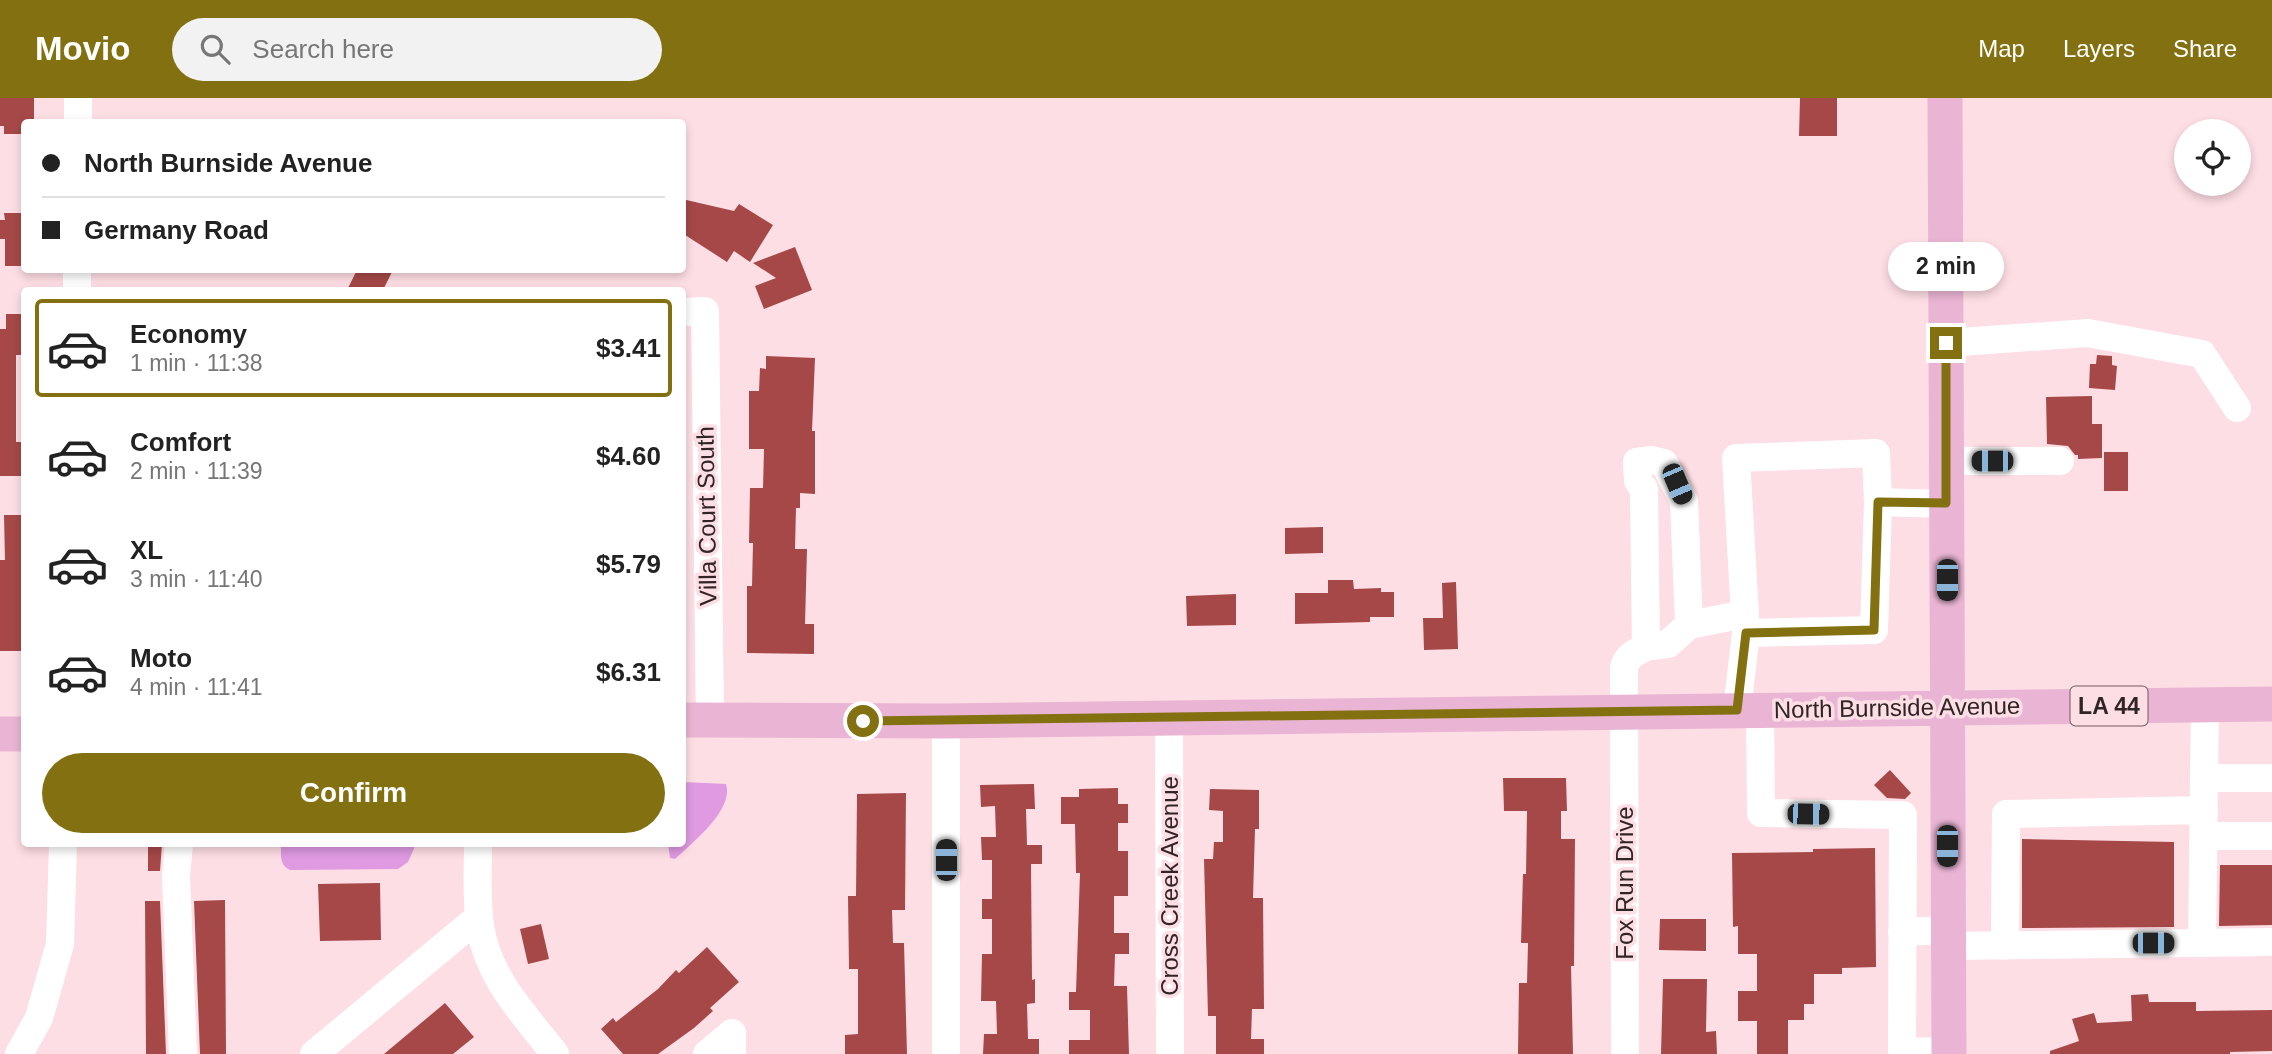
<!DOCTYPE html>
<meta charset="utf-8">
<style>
body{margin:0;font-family:Helvetica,sans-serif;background:#f2f2f2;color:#222;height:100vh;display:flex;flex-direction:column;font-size:26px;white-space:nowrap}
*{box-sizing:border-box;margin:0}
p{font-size:23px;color:#767676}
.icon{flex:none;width:38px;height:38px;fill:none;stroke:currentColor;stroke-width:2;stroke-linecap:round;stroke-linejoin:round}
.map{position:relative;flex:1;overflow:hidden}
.drawer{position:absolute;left:21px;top:189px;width:665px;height:560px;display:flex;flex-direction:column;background:#fff;border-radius:7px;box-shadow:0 4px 10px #0003}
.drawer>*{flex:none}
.guide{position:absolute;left:21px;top:21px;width:665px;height:154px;border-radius:7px;box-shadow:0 4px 10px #0003;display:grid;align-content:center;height:154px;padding:0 21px;background:#fff}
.tools{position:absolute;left:2174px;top:21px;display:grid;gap:14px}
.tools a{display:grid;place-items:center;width:77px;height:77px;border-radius:50%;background:#fff;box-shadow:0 4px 10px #0003;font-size:35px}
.end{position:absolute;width:32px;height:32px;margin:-16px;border:9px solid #837111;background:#fff;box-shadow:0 0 0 4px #fff}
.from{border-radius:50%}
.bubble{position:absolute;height:49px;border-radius:24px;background:#fff;box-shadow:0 4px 10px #0003;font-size:23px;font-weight:700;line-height:49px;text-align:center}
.car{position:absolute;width:21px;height:42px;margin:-21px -10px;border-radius:9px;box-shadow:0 0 5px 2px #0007;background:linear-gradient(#222 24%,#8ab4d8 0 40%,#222 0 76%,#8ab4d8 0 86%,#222 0)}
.guide b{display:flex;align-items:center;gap:24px;height:66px;font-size:26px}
.guide b+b{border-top:2px solid #e0e0e0}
.guide i{width:18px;height:18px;background:#222}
ul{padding:12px 0 0;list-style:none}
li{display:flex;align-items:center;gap:21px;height:98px;margin:0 14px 10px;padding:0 7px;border:4px solid transparent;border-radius:7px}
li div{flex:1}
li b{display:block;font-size:26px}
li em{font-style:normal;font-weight:700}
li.on{border-color:#837111}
li>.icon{width:63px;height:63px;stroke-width:1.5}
.cta{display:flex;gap:14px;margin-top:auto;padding:14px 21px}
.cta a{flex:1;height:80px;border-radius:42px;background:#837111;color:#fff;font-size:28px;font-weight:700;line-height:80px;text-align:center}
header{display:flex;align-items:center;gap:42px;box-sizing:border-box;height:98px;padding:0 35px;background:#837111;color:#fff}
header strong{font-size:33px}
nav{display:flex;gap:38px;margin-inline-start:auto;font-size:24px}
.search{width:490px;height:63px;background:#f2f2f2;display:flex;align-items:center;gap:18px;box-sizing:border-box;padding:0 24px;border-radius:38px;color:#767676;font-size:26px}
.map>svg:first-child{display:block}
</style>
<header>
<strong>Movio</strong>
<div class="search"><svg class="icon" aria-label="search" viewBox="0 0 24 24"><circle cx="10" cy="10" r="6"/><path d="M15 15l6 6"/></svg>Search here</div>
<nav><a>Map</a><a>Layers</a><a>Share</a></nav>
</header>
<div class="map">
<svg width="2272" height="956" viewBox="0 0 2272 956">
<rect width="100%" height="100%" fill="#fedee5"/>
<path fill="#e09ae2" d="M 683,684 L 726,686 C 734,712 693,744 675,761 L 670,760 L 668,746 L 682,746 Z
M 281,746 L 416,746 L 408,764 L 398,771 L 290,772 C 279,767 281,757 281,746 Z"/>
<path fill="#a64848" d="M 0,0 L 34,0 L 34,24 L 24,24 L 24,36 L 4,36 L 4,28 L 0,28 Z
M 1800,0 L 1837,0 L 1837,38 L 1799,38 Z
M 682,101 L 734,113 L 739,106 L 773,127 L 750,164 L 734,153 L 727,164 L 682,135 Z
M 4,115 L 24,115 L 24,168 L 5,168 L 5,141 L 0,141 L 0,122 L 5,122 Z
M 795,149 L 812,192 L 764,211 L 755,188 L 776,180 L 753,165 Z
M 357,172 L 393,172 L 383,192 L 347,192 Z
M 6,216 L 24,216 L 24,257 L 16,257 L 16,344 L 24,344 L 24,378 L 0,378 L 0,231 L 6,231 Z
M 2097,257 L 2112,258 L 2112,267 L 2117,268 L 2115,292 L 2089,290 L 2090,266 L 2096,266 Z
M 766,258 L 815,260 L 812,333 L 815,333 L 815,396 L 800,395 L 800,410 L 796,410 L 795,451 L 807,451 L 805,526 L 814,526 L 814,556 L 747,555 L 747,488 L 752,488 L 753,445 L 749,445 L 750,390 L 763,390 L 764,351 L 749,351 L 749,293 L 759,293 L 760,270 L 766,271 Z
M 2092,298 L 2092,326 L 2102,326 L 2102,360 L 2078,361 L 2078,357 L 2075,357 L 2068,348 L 2047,346 L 2046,299 Z
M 2104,354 L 2128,354 L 2128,393 L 2104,393 Z
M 4,417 L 24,417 L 21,553 L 0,553 L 0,462 L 5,462 Z
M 1323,429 L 1323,455 L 1285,456 L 1285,430 Z
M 1328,482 L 1353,482 L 1354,491 L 1381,490 L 1381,494 L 1394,494 L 1394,519 L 1370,519 L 1370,524 L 1295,526 L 1295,495 L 1328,495 Z
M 1456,484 L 1458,551 L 1424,552 L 1423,520 L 1443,520 L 1442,485 Z
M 1236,496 L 1236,527 L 1187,528 L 1186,498 Z
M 1890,672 L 1911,695 L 1905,701 L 1887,700 L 1874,687 Z
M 1503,680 L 1566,680 L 1567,713 L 1561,713 L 1561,741 L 1575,741 L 1574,868 L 1571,868 L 1573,956 L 1518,956 L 1519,885 L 1527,885 L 1528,845 L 1521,845 L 1523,776 L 1526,776 L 1527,713 L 1504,713 Z
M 1034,686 L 1035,711 L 1026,711 L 1027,747 L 1042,747 L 1042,766 L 1031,766 L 1032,882 L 1035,881 L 1035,905 L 1027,906 L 1028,941 L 1039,941 L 1039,956 L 983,956 L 984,936 L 997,936 L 996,903 L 981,903 L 982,856 L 992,856 L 992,821 L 982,821 L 982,801 L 992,801 L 992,762 L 982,762 L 981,739 L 996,739 L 995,708 L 981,709 L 980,687 Z
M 1118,690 L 1118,706 L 1128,706 L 1128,725 L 1118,725 L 1118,753 L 1128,753 L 1128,798 L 1114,798 L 1114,835 L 1129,835 L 1129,856 L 1115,856 L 1114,888 L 1127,888 L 1129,956 L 1069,956 L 1069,942 L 1090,942 L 1090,912 L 1069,912 L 1069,894 L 1076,894 L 1080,775 L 1076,775 L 1075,726 L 1061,726 L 1061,699 L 1079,699 L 1079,691 Z
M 1210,691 L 1259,692 L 1259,731 L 1255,731 L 1253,800 L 1263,800 L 1264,911 L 1252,911 L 1251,941 L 1264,941 L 1264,956 L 1216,956 L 1216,918 L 1208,918 L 1204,761 L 1213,761 L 1214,744 L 1223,744 L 1223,713 L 1209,712 Z
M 906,695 L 905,812 L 892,812 L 893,845 L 904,845 L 907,956 L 845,956 L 845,937 L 858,936 L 858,871 L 849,871 L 848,798 L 856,798 L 857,696 Z
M 2022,741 L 2174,744 L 2174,829 L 2022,830 Z
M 148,746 L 162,746 L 160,773 L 148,773 Z
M 1875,750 L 1876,869 L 1842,870 L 1842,876 L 1814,876 L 1814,906 L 1804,906 L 1804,922 L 1788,922 L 1788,956 L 1757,956 L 1757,923 L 1738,923 L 1738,893 L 1757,893 L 1757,856 L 1738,856 L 1738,828 L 1733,829 L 1732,755 L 1813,754 L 1813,751 Z
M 2220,767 L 2272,767 L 2272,827 L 2219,828 Z
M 380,785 L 381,842 L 320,843 L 318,786 Z
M 225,802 L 226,956 L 200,956 L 194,803 Z
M 145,803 L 160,803 L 166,956 L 146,956 Z
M 1660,821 L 1706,821 L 1706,853 L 1659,852 Z
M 541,826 L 549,861 L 528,866 L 520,831 Z
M 707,849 L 739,884 L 710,910 L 713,913 L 694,930 L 658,956 L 623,956 L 601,931 L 613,920 L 616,924 L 658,891 L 676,872 L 679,875 Z
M 1663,881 L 1707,881 L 1706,934 L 1716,933 L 1717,956 L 1661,956 Z
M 2148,896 L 2149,904 L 2196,904 L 2196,913 L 2272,912 L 2272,953 L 2230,954 L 2230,956 L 2050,956 L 2050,953 L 2079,943 L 2072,921 L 2094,915 L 2097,925 L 2132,923 L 2131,897 Z
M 445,905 L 474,939 L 453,956 L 384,956 Z"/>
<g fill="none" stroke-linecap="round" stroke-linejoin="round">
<path stroke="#fff" stroke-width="28" d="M 78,24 L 78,0
M 77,192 L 77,172
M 682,214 L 705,213 L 710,622
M 1946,245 L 2088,235 L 2202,256 L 2237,310
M 1946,363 L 2060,363
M 1878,404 L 1946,406
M 1646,549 L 1668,546 L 1689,527
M 1737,612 L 1746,535 L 1736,360 L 1876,355 L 1878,404 L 1874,532 L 1746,535
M 1760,612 L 1761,715 L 1903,717 L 1902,954 L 1948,953
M 1169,620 L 1170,956
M 946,623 L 946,956
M 2204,680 L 2205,607
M 2204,738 L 2272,738
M 179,746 L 176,778 L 183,956
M 478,746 C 478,772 476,800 480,827 C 487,879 524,916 555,956
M 1902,834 L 1948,832
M 2202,845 L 2204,680 L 2272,680
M 1948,848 L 2272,844
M 2005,848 L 2006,716 L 2204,712
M 19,956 L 39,920 L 60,846 L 63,746
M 314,956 L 479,819
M 707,956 L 732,935 L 732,956
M 1625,956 L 1624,569 C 1627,558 1636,554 1646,549 L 1644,391 L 1638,383 L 1637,364 L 1652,362 L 1664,365 L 1684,403 L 1689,527 L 1745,516"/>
<path stroke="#eab5d4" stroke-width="35" d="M 1945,0 L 1949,956
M 682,622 L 946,623 L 2272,606
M 0,636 L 24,636"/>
</g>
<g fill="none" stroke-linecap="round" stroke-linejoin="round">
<path stroke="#837111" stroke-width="9" d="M 863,623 L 1737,612 L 1746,535 L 1874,532 L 1878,404 L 1946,405 L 1946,245"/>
</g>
<g text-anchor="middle" stroke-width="7" stroke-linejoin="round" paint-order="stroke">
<rect fill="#fedee5" stroke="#6d5c5f" stroke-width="2" x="2070.5" y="588.5" width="77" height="39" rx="5"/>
<g font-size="23" font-weight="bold" fill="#2f2426">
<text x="2109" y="616">LA 44</text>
</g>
<g font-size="24" fill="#2f2426" stroke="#fedee5">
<text transform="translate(707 418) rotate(-91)" y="8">Villa Court South</text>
<text transform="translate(1897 610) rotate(-1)" y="8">North Burnside Avenue</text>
<text transform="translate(1625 785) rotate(-90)" y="8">Fox Run Drive</text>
<text transform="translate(1170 788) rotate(-90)" y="8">Cross Creek Avenue</text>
</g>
</g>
</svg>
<div class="tools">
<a><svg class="icon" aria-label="locate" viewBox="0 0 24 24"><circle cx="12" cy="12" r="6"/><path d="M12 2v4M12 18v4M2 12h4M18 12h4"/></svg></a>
</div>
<i class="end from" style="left:863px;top:623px"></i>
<i class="end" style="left:1946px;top:245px"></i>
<div class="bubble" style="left:1888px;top:144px;width:116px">2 min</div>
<i class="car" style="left:1992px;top:363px;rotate:270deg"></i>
<i class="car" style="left:1677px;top:386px;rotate:157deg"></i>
<i class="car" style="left:1947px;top:482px;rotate:180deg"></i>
<i class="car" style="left:1808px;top:716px;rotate:91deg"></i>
<i class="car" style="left:1947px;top:748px;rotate:180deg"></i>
<i class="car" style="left:946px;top:762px;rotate:0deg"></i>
<i class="car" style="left:2153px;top:845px;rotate:90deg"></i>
<div class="guide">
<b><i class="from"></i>North Burnside Avenue</b>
<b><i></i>Germany Road</b>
</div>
<section class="drawer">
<ul>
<li class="on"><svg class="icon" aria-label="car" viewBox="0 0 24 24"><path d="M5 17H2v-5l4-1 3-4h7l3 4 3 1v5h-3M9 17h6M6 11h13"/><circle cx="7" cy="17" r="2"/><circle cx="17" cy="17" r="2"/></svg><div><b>Economy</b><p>1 min · 11:38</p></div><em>$3.41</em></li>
<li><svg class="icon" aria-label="car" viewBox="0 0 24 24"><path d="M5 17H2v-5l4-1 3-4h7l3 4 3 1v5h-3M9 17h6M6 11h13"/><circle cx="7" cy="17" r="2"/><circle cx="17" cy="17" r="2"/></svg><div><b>Comfort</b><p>2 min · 11:39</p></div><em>$4.60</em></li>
<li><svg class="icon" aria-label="car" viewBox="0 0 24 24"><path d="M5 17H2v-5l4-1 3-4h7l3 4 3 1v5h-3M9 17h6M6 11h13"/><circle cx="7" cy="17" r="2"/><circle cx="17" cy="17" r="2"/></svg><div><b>XL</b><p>3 min · 11:40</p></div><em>$5.79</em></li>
<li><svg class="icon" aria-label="car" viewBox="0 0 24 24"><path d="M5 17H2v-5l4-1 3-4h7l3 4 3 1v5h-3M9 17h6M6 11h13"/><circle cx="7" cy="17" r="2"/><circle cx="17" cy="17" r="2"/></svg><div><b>Moto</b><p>4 min · 11:41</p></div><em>$6.31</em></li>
</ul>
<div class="cta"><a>Confirm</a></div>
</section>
</div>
